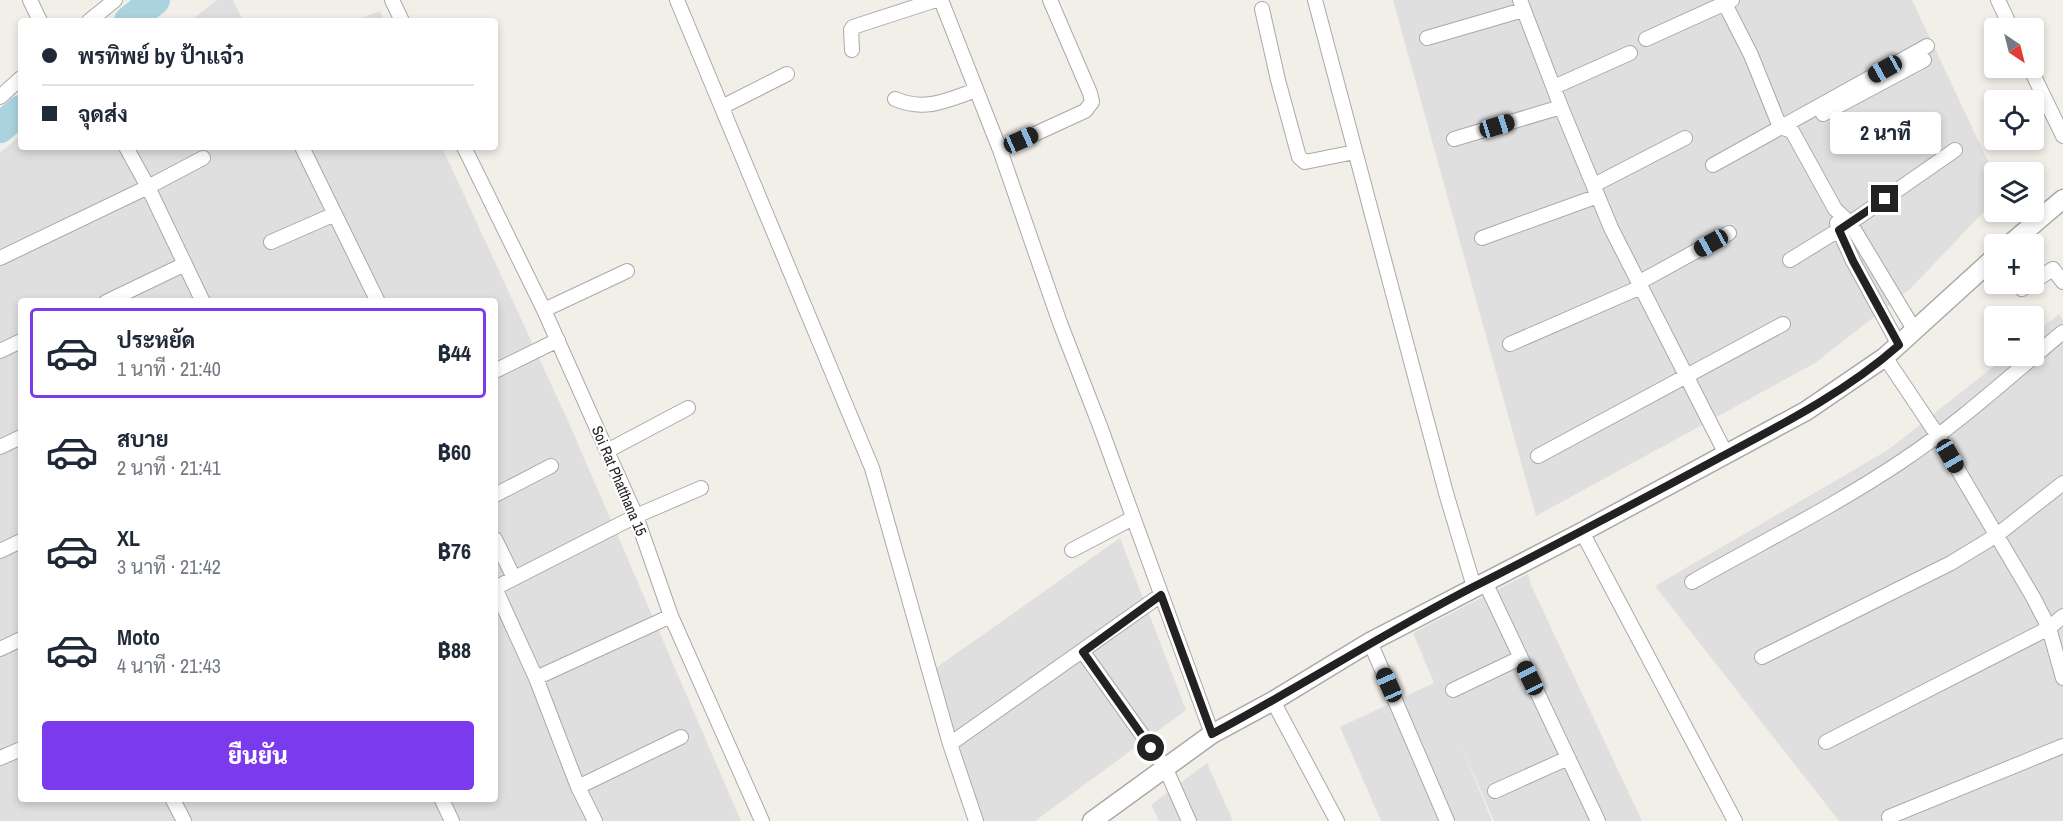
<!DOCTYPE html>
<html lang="th">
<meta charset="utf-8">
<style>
body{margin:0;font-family:"Archivo Narrow",Sarabun,sans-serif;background:#f2f2f3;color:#1f2937;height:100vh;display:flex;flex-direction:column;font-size:22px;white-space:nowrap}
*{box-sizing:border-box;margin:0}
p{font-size:20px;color:#747a83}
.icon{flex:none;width:33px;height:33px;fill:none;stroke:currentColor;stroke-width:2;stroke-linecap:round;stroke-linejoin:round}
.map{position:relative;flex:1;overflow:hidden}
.drawer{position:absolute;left:18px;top:298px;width:480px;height:504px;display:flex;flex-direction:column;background:#fff;border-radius:6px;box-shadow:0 3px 9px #0003}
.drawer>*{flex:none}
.hud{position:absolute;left:18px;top:18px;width:480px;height:132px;border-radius:6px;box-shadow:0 3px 9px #0003;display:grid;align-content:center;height:132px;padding:0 24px;background:#fff}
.needle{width:39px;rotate:145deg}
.fabs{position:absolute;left:1984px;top:18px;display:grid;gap:12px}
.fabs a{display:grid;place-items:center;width:60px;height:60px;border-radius:6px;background:#fff;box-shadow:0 3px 9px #0003;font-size:30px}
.end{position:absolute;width:27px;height:27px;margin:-14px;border:8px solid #222;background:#fff;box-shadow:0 0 0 3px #fff}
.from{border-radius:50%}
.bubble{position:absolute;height:42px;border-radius:6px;background:#fff;box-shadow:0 3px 9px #0003;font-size:20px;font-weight:800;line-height:42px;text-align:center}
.car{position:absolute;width:18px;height:36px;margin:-18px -9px;border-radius:8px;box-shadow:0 0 4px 2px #0007;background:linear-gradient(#222 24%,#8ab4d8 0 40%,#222 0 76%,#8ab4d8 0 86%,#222 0)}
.hud b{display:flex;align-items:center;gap:21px;height:57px;font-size:22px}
.hud b+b{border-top:2px solid #e0e1e3}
.hud i{width:15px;height:15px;background:#1f2937}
ul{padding:10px 0 0;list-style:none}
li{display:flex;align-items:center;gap:18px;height:90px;margin:0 12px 9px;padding:0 12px;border:3px solid transparent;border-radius:6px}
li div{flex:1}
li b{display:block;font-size:22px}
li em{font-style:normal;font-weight:800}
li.on{border-color:#7c3aed}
li>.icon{width:54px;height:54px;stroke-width:1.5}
.action{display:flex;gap:12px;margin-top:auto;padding:12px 24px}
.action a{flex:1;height:69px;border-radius:6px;background:#7c3aed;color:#fff;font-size:24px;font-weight:800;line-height:69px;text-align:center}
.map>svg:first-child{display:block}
</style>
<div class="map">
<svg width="2063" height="821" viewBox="0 0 2063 821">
<rect width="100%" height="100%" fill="#f2efe9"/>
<path fill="#e0dfdf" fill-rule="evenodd" d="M 217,0 L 233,0 L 243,21 L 190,21 Z
M 1393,0 L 1912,0 L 1995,176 L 1995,200 L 1910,289 L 1815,363 L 1536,516 Z
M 380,11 L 385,21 L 354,21 Z
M 21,135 L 21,147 L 442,147 L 569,423 L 741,821 L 0,821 L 0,153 ZM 21,302 L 495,302 L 495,800 L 21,800 Z
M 2059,314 L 2063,320 L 2063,821 L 1839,821 L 1655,586 L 1888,450 L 2007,356 L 2034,356 L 2034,334 Z
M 1120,538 L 1186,710 L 1035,821 L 976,821 L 930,672 Z
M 1528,574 L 1531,585 L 1642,821 L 1494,821 L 1461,745 L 1492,821 L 1381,821 L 1340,727 L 1434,683 L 1413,633 Z
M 1207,763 L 1233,821 L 1159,821 L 1151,805 Z"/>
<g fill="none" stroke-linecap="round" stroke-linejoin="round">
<path stroke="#aad3df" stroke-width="30" d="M 129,21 L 155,0
M 0,128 L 21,110"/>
<g stroke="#a9a9a9" stroke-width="16">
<path id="minor" d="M 30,0 L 40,21
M 392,0 L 402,21
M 677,0 L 872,468 L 950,744 L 976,821
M 941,0 L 1000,150 L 1060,323 L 1100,426 L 1212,734
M 1315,0 L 1446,493 L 1474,587
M 1520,0 L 1561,107 L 1611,228 L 1726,454
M 1723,0 L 1751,55 L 1780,127 L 1792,131 L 1835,209 L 1850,223 L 1915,331
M 1998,0 L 2011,28
M 1262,9 L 1278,80 L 1299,157 L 1305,162 L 1355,152
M 89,21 L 115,0
M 1427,38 L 1523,10
M 1646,39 L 1732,0
M 852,50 L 851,30 L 853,27 L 936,0
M 2030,68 L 2063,136
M 1554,87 L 1630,53
M 0,97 L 21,78
M 895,99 C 925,112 948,100 976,90
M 722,107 L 787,74
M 1823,114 L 1924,60
M 1454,139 L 1561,107
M 126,147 L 148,187 L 203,302
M 302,147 L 378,302
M 464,147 L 544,310 L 636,516 L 671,616 L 762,821
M 1000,150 L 1085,111 L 1092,102 L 1090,93 L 1050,0
M 1713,165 L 1927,46
M 1594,185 L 1685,138
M 1837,223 L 1839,230 L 1853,261 L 1899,345
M 1482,238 L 1598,196
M 271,242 L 335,214
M 0,258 L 148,187 L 203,158
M 1790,260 L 1850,223 L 1955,150
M 2034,281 L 2053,269 L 2063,282
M 1638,283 L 1729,233
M 2017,284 L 2022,289 L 2030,284
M 106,302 L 185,264
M 544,310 L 627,271
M 1510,344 L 1641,287
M 0,351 L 21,341
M 1885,357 L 1938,436 L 2033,597 L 2049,628 L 2063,678
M 495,371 L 558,340
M 0,447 L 21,437
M 607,451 L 688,408
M 1538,456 L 1783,324
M 495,495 L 551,466
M 1582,532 L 1735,821
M 495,539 L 514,578
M 1072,550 L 1133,518
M 0,551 L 21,541
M 1485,582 L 1598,821
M 1692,582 C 1762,542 1835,506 1902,461 C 1959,423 2010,376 2063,332
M 495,588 L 536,678 L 578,787 L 595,821
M 495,588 L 636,516 L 701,488
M 1370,642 L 1447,821
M 0,649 L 21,639
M 1083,652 L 1165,767 L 1189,821
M 1762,657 L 1951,563 L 1997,535 L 2063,483
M 536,678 L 671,616
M 1453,690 L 1520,658
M 1273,701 L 1337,821
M 1826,742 L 2049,628 L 2063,616
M 950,744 L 1161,595
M 0,758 L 21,749
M 578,787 L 681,737
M 1495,791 L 1568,758
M 173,800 L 184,821
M 442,800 L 452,821
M 1889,817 L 2063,746"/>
</g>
<g stroke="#a9a9a9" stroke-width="21">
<path id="tertiary" d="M 2010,244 L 2063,199
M 1092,821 L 1212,734 L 1273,701 L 1370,642 L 1582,532 L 1806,411 L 1885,357 L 1995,257"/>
</g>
<use href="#minor" stroke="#fff" stroke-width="14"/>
<use href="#tertiary" stroke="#fff" stroke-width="18"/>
</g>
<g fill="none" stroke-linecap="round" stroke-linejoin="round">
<path stroke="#222" stroke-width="8" d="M 1151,748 L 1083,652 L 1161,595 L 1212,734 C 1300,687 1384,633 1473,587 C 1556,545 1637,502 1719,458 C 1781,425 1846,392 1899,345 L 1853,261 L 1839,230 L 1885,199"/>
</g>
<g text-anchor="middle" stroke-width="4.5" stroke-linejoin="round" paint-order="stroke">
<g font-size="15" fill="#222" stroke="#fff">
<text transform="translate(619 481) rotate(67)" y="5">Soi Rat Phatthana 15</text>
</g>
</g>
</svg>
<div class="fabs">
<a><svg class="needle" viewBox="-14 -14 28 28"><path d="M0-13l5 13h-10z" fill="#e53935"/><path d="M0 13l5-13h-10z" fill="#747a83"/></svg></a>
<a><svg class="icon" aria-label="locate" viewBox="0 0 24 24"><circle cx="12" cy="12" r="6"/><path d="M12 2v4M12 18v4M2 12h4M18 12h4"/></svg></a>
<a><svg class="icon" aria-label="layers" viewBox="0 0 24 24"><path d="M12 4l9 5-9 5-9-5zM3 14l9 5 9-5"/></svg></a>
<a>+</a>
<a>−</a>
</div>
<i class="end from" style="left:1151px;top:748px"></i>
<i class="end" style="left:1885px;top:199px"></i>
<div class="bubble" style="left:1830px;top:112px;width:111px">2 นาที</div>
<i class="car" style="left:1885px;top:69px;rotate:241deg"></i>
<i class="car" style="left:1497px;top:126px;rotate:73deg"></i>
<i class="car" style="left:1021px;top:140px;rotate:66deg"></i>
<i class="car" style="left:1711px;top:243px;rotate:241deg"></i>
<i class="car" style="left:1950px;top:456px;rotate:150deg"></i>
<i class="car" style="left:1530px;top:678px;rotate:334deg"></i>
<i class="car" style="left:1389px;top:685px;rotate:336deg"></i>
<div class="hud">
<b><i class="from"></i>พรทิพย์ by ป้าแจ๋ว</b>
<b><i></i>จุดส่ง</b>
</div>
<section class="drawer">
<ul>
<li class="on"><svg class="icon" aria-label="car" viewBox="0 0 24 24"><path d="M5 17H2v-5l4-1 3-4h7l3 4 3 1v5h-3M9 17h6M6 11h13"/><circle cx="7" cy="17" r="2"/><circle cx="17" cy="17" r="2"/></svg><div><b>ประหยัด</b><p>1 นาที · 21:40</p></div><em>฿44</em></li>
<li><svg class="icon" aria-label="car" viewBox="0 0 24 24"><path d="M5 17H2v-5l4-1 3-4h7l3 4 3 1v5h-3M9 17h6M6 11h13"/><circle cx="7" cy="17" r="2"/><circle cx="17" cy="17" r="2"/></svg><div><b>สบาย</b><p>2 นาที · 21:41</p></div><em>฿60</em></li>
<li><svg class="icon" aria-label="car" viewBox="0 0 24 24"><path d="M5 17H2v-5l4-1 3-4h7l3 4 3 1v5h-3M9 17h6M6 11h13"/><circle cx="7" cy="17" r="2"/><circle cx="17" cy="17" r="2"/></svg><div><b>XL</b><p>3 นาที · 21:42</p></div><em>฿76</em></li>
<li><svg class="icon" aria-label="car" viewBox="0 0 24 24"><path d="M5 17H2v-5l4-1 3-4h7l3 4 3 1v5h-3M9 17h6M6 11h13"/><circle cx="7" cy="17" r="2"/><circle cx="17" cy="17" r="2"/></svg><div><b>Moto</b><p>4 นาที · 21:43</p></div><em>฿88</em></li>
</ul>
<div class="action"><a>ยืนยัน</a></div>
</section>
</div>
